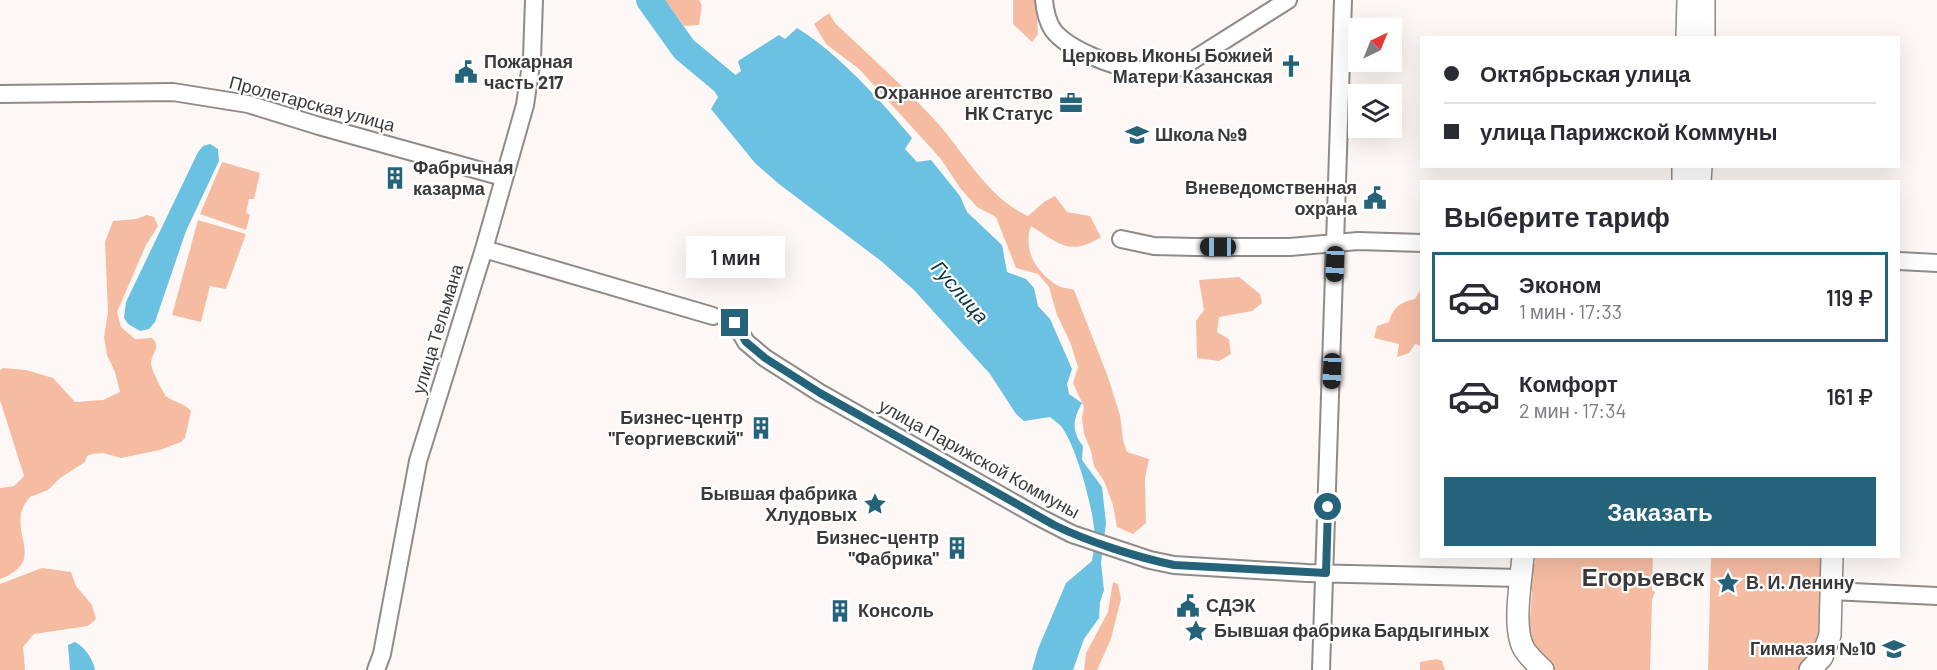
<!DOCTYPE html>
<html lang="ru">
<meta charset="utf-8">
<style>
body{margin:0;font-family:Barlow,sans-serif;background:#f2f2f3;color:#2b2b33;height:100vh;display:flex;flex-direction:column;font-size:22px;white-space:nowrap}
*{box-sizing:border-box;margin:0}
p{font-size:20px;color:#7c7c81}
.icon{flex:none;width:33px;height:33px;fill:none;stroke:currentColor;stroke-width:2;stroke-linecap:round;stroke-linejoin:round}
.map{position:relative;flex:1;overflow:hidden}
.drawer{position:absolute;left:1420px;top:180px;width:480px;height:378px;display:flex;flex-direction:column;background:#fff;border-radius:0px;box-shadow:0 6px 24px #0002}
.drawer>*{flex:none}
.guide{position:absolute;left:1420px;top:36px;width:480px;height:132px;border-radius:0px;box-shadow:0 6px 24px #0002;display:grid;align-content:center;height:132px;padding:0 24px;background:#fff}
.needle{width:39px;rotate:43deg}
.tools{position:absolute;left:1348px;top:18px;display:grid;gap:12px}
.tools a{display:grid;place-items:center;width:54px;height:54px;border-radius:0px;background:#fff;box-shadow:0 6px 24px #0002;font-size:30px}
.end{position:absolute;width:27px;height:27px;margin:-14px;border:8px solid #246379;background:#fff;box-shadow:0 0 0 3px #fff}
.from{border-radius:50%}
.bubble{position:absolute;height:42px;border-radius:0px;background:#fff;box-shadow:0 6px 24px #0002;font-size:20px;font-weight:600;line-height:42px;text-align:center}
.car{position:absolute;width:18px;height:36px;margin:-18px -9px;border-radius:8px;box-shadow:0 0 4px 2px #0007;background:linear-gradient(#222 24%,#8ab4d8 0 40%,#222 0 76%,#8ab4d8 0 86%,#222 0)}
.guide b{display:flex;align-items:center;gap:21px;height:57px;font-size:22px}
.guide b+b{border-top:2px solid #e1e1e2}
.guide i{width:15px;height:15px;background:#2b2b33}
ul{padding:0;list-style:none}
li{display:flex;align-items:center;gap:18px;height:90px;margin:0 12px 9px;padding:0 12px;border:3px solid transparent;border-radius:0px}
li div{flex:1}
li b{display:block;font-size:22px}
li em{font-style:normal;font-weight:600}
li.current{border-color:#246379}
li>.icon{width:54px;height:54px;stroke-width:1.5}
h2{padding:0 24px;font-size:27px;line-height:72px}
.primary-button{display:flex;gap:12px;margin-top:auto;padding:12px 24px}
.primary-button a{flex:1;height:69px;border-radius:0px;background:#246379;color:#fff;font-size:24px;font-weight:600;line-height:69px;text-align:center}
.map>svg:first-child{display:block}
</style>
<div class="map">
<svg width="1937" height="670" viewBox="0 0 1937 670">
<rect width="100%" height="100%" fill="#fdf8f6"/>
<path fill="#f6bca2" d="M 664,0 L 699,0 L 702,5 L 699,25 L 684,26 Z
M 1013,0 L 1036,0 L 1038,34 L 1032,42 L 1013,24 Z
M 829,13 L 835,23 C 868,54 902,85 933,118 C 964,151 986,197 1028,216 L 1044,202 L 1055,196 L 1067,212 L 1090,216 L 1101,237 C 1070,257 1058,243 1031,226 C 1023,250 1035,270 1055,284 C 1060,288 1068,288 1074,290 L 1108,377 L 1120,415 L 1123,440 L 1127,452 L 1149,459 L 1145,478 L 1146,523 L 1133,534 L 1117,527 L 1113,505 L 1104,481 L 1094,466 L 1091,451 L 1084,434 L 1082,418 L 1084,407 L 1073,383 L 1078,367 L 1070,342 L 1057,315 L 1049,287 L 1038,274 L 1016,268 L 996,217 L 977,207 L 960,188 L 941,159 L 859,69 L 826,44 L 814,24 Z
M 222,162 L 260,173 L 254,199 L 249,199 L 246,213 L 250,215 L 246,230 L 200,214 Z
M 147,215 L 154,217 L 158,226 L 146,245 L 117,312 L 121,327 L 135,339 L 152,338 C 164,348 147,356 152,368 C 153,372 164,395 167,397 C 176,403 184,403 191,411 L 185,438 L 181,442 L 160,450 L 121,458 L 103,453 L 92,454 L 87,456 L 85,462 L 60,478 L 48,490 L 30,497 C 1,529 52,559 0,579 L 0,488 L 14,486 L 24,476 L 0,400 L 0,370 L 3,368 L 26,370 L 53,378 L 75,402 L 103,400 L 120,392 L 115,372 L 107,355 L 104,337 L 108,312 L 105,242 L 113,221 L 136,219 Z
M 198,220 L 246,234 L 226,289 L 210,286 L 201,322 L 172,315 Z
M 1239,277 L 1260,294 L 1262,303 L 1252,311 L 1219,317 L 1217,332 L 1229,339 L 1231,354 L 1219,361 L 1197,358 L 1196,321 L 1204,310 L 1199,280 Z
M 1422,287 L 1422,319 L 1420,326 L 1422,329 L 1422,346 L 1415,344 L 1409,353 L 1397,357 L 1399,344 L 1374,338 L 1377,326 L 1389,322 C 1393,307 1401,302 1415,299 Z
M 1535,557 L 1653,557 L 1652,590 L 1655,592 L 1652,600 L 1650,670 L 1553,670 L 1533,648 L 1529,631 L 1532,591 L 1530,591 L 1531,564 L 1535,564 Z
M 1711,557 L 1826,557 L 1818,648 L 1797,670 L 1708,670 Z
M 42,568 L 71,572 L 76,586 L 92,605 L 96,619 L 88,626 L 34,634 L 23,647 L 25,670 L 0,670 L 0,584 Z
M 1113,582 L 1118,584 L 1121,599 L 1111,639 L 1097,670 L 1084,670 L 1086,653 L 1108,612 Z
M 1437,659 L 1442,661 L 1445,670 L 1420,670 L 1420,662 Z"/>
<path fill="#6ac1e2" d="M 797,28 C 836,51 883,103 912,138 L 905,149 L 917,162 L 931,160 L 960,196 L 967,212 L 1002,245 L 1007,272 L 1026,279 L 1034,288 L 1038,306 L 1050,319 L 1072,369 L 1067,384 L 1069,394 L 1082,403 C 1073,419 1071,431 1083,446 L 1082,460 L 1102,487 L 1106,523 L 1101,563 L 1104,590 L 1100,602 L 1099,618 L 1084,639 L 1073,670 L 1032,670 L 1038,649 L 1066,583 L 1092,561 C 1093,554 1095,546 1095,538 C 1094,511 1077,447 1061,426 C 1058,423 1053,420 1050,417 L 1024,421 L 1016,414 L 990,374 L 914,290 L 881,261 L 779,184 L 755,163 L 711,109 L 718,97 L 711,86 L 726,71 L 734,76 L 741,71 L 738,61 L 779,35 L 785,39 Z
M 210,144 L 218,149 L 219,161 L 186,231 L 155,322 L 149,329 L 140,331 L 128,324 L 124,318 L 126,302 L 198,152 L 203,146 Z
M 75,642 C 85,647 93,659 95,670 L 70,670 L 68,645 Z"/>
<g fill="none" stroke-linecap="round" stroke-linejoin="round">
<path stroke="#6ac1e2" stroke-width="26" d="M 649,0 L 684,49 L 744,99"/>
<g stroke="#8f8b89" stroke-width="20">
<path id="minor" d="M 1044,0 C 1045,11 1047,21 1053,30 C 1068,50 1116,68 1140,70 C 1154,71 1168,69 1182,67 L 1288,0
M 0,94 L 173,92 L 248,104 L 319,126 L 503,177
M 1121,239 L 1154,246 L 1195,247 L 1290,247 L 1358,241 L 1422,243
M 484,249 L 713,316
M 1899,261 L 1937,263
M 735,323 L 746,342 L 765,358 L 820,393 L 1037,516 L 1072,534 L 1150,560 L 1174,565 L 1307,573 L 1521,578
M 1831,591 L 1937,596
M 376,670 L 382,654 L 418,461 L 484,249 L 525,105 L 532,58 L 534,0
M 1321,670 L 1343,0"/>
</g>
<g stroke="#8f8b89" stroke-width="24">
<path id="major" d="M 1687,38 L 1688,0
M 1704,38 L 1704,0
M 1683,182 L 1683,166
M 1700,182 L 1701,166
M 1523,556 C 1521,581 1512,628 1524,649 C 1529,657 1537,664 1543,670
M 1810,670 L 1822,657 L 1830,635 L 1832,556"/>
</g>
<use href="#minor" stroke="#fff" stroke-width="16"/>
<use href="#major" stroke="#fff" stroke-width="21"/>
</g>
<g fill="none" stroke-linecap="round" stroke-linejoin="round">
<path stroke="#246379" stroke-width="8" d="M 735,323 L 746,342 L 765,358 L 820,393 L 1054,525 C 1089,542 1136,557 1174,565 L 1326,573 L 1328,507"/>
</g>
<defs>
<g id="church-bare" transform="scale(1.8)"><path d="M-1.2-6h2.4v3.5h3.3v2.4h-3.3V6h-2.4V-.1h-3.3v-2.4h3.3Z" fill="#246379" stroke="#fff" stroke-width="2.5" paint-order="stroke"/></g>
<g id="civic-bare" transform="scale(1.8)"><path d="M-.6-6.5H3V-4.5H.6V-3L4-1V1h2V6H-6V1h2V-1L-.6-3ZM-1.2 2.5V6h2.4V2.5Z" fill="#246379" stroke="#fff" stroke-width="2.5" paint-order="stroke"/></g>
<g id="office-bare" transform="scale(1.8)"><path d="M-6-3h4V-5.5h4V-3h4V5H-6ZM-1-4.5V-3h2v-1.5ZM-6 0V1H6V0Z" fill="#246379" stroke="#fff" stroke-width="2.5" paint-order="stroke"/></g>
<g id="school-bare" transform="scale(1.8)"><path d="M0-5L7-2L0 1L-7-2ZM-4 1L0 2.5L4 1V4Q0 6-4 4Z" fill="#246379" stroke="#fff" stroke-width="2.5" paint-order="stroke"/></g>
<g id="building-bare" transform="scale(1.8)"><path d="M-4-6H4V6H1V3H-1V6H-4ZM-2.5-4.3h1.7v1.8h-1.7ZM.8-4.3h1.7v1.8H.8ZM-2.5-1h1.7V.8h-1.7ZM.8-1h1.7V.8H.8Z" fill="#246379" stroke="#fff" stroke-width="2.5" paint-order="stroke"/></g>
<g id="sight-bare" transform="scale(1.8)"><path d="M0-6L1.8-2.2L6-1.7L2.9 1.2L3.7 5.4L0 3.3L-3.7 5.4L-2.9 1.2L-6-1.7L-1.8-2.2Z" fill="#246379" stroke="#fff" stroke-width="2.5" paint-order="stroke"/></g>
</defs>
<g fill-rule="evenodd">
<use href="#church-bare" x="1291" y="66"/>
<use href="#civic-bare" x="466" y="72"/>
<use href="#office-bare" x="1071" y="103"/>
<use href="#school-bare" x="1137" y="135"/>
<use href="#building-bare" x="395" y="178"/>
<use href="#civic-bare" x="1375" y="198"/>
<use href="#building-bare" x="761" y="428"/>
<use href="#sight-bare" x="875" y="504"/>
<use href="#building-bare" x="957" y="548"/>
<use href="#sight-bare" x="1728" y="583"/>
<use href="#civic-bare" x="1188" y="606"/>
<use href="#building-bare" x="840" y="611"/>
<use href="#sight-bare" x="1196" y="631"/>
<use href="#school-bare" x="1894" y="649"/>
</g>
<g text-anchor="middle" stroke-width="4.5" stroke-linejoin="round" paint-order="stroke">
<g font-size="18" font-weight="bold" fill="#3a3838" stroke="#fff" text-anchor="end">
<text x="1273" y="62">Церковь Иконы Божией<tspan x="1273" dy="21">Матери Казанская</tspan></text>
<text x="484" y="68" text-anchor="start">Пожарная<tspan x="484" dy="21">часть 217</tspan></text>
<text x="1053" y="99">Охранное агентство<tspan x="1053" dy="21">НК Статус</tspan></text>
<text x="1155" y="141" text-anchor="start">Школа №9</text>
<text x="413" y="174" text-anchor="start">Фабричная<tspan x="413" dy="21">казарма</tspan></text>
<text x="1357" y="194">Вневедомственная<tspan x="1357" dy="21">охрана</tspan></text>
<text x="743" y="424">Бизнес-центр<tspan x="743" dy="21">"Георгиевский"</tspan></text>
<text x="857" y="500">Бывшая фабрика<tspan x="857" dy="21">Хлудовых</tspan></text>
<text x="939" y="544">Бизнес-центр<tspan x="939" dy="21">"Фабрика"</tspan></text>
<text x="1746" y="589" text-anchor="start">В. И. Ленину</text>
<text x="1206" y="612" text-anchor="start">СДЭК</text>
<text x="858" y="617" text-anchor="start">Консоль</text>
<text x="1214" y="637" text-anchor="start">Бывшая фабрика Бардыгиных</text>
<text x="1876" y="655">Гимназия №10</text>
</g>
<g font-size="18" fill="#3a3838" stroke="#fff">
<text transform="translate(312 104) rotate(15)" y="6">Пролетарская улица</text>
<text transform="translate(438 329) rotate(-73)" y="6">улица Тельмана</text>
<text transform="translate(979 459) rotate(29)" y="6">улица Парижской Коммуны</text>
</g>
<g font-size="20" font-style="italic" fill="#0a3442" stroke="#fff">
<text transform="translate(960 292) rotate(49)" y="7">Гуслица</text>
</g>
<g font-size="24" font-weight="bold" fill="#3a3838" stroke="#fff">
<text x="1643" y="586">Егорьевск</text>
</g>
</g>
</svg>
<div class="tools">
<a><svg class="needle" viewBox="-14 -14 28 28"><path d="M0-13l5 13h-10z" fill="#e53935"/><path d="M0 13l5-13h-10z" fill="#7c7c81"/></svg></a>
<a><svg class="icon" aria-label="layers" viewBox="0 0 24 24"><path d="M12 4l9 5-9 5-9-5zM3 14l9 5 9-5"/></svg></a>
</div>
<i class="end from" style="left:1328px;top:507px"></i>
<i class="end" style="left:735px;top:323px"></i>
<div class="bubble" style="left:686px;top:236px;width:99px">1 мин</div>
<i class="car" style="left:1218px;top:247px;rotate:270deg"></i>
<i class="car" style="left:1335px;top:264px;rotate:182deg"></i>
<i class="car" style="left:1332px;top:371px;rotate:182deg"></i>
<div class="guide">
<b><i class="from"></i>Октябрьская улица</b>
<b><i></i>улица Парижской Коммуны</b>
</div>
<section class="drawer">
<h2>Выберите тариф</h2>
<ul>
<li class="current"><svg class="icon" aria-label="car" viewBox="0 0 24 24"><path d="M5 17H2v-5l4-1 3-4h7l3 4 3 1v5h-3M9 17h6M6 11h13"/><circle cx="7" cy="17" r="2"/><circle cx="17" cy="17" r="2"/></svg><div><b>Эконом</b><p>1 мин · 17:33</p></div><em>119 ₽</em></li>
<li><svg class="icon" aria-label="car" viewBox="0 0 24 24"><path d="M5 17H2v-5l4-1 3-4h7l3 4 3 1v5h-3M9 17h6M6 11h13"/><circle cx="7" cy="17" r="2"/><circle cx="17" cy="17" r="2"/></svg><div><b>Комфорт</b><p>2 мин · 17:34</p></div><em>161 ₽</em></li>
</ul>
<div class="primary-button"><a>Заказать</a></div>
</section>
</div>
